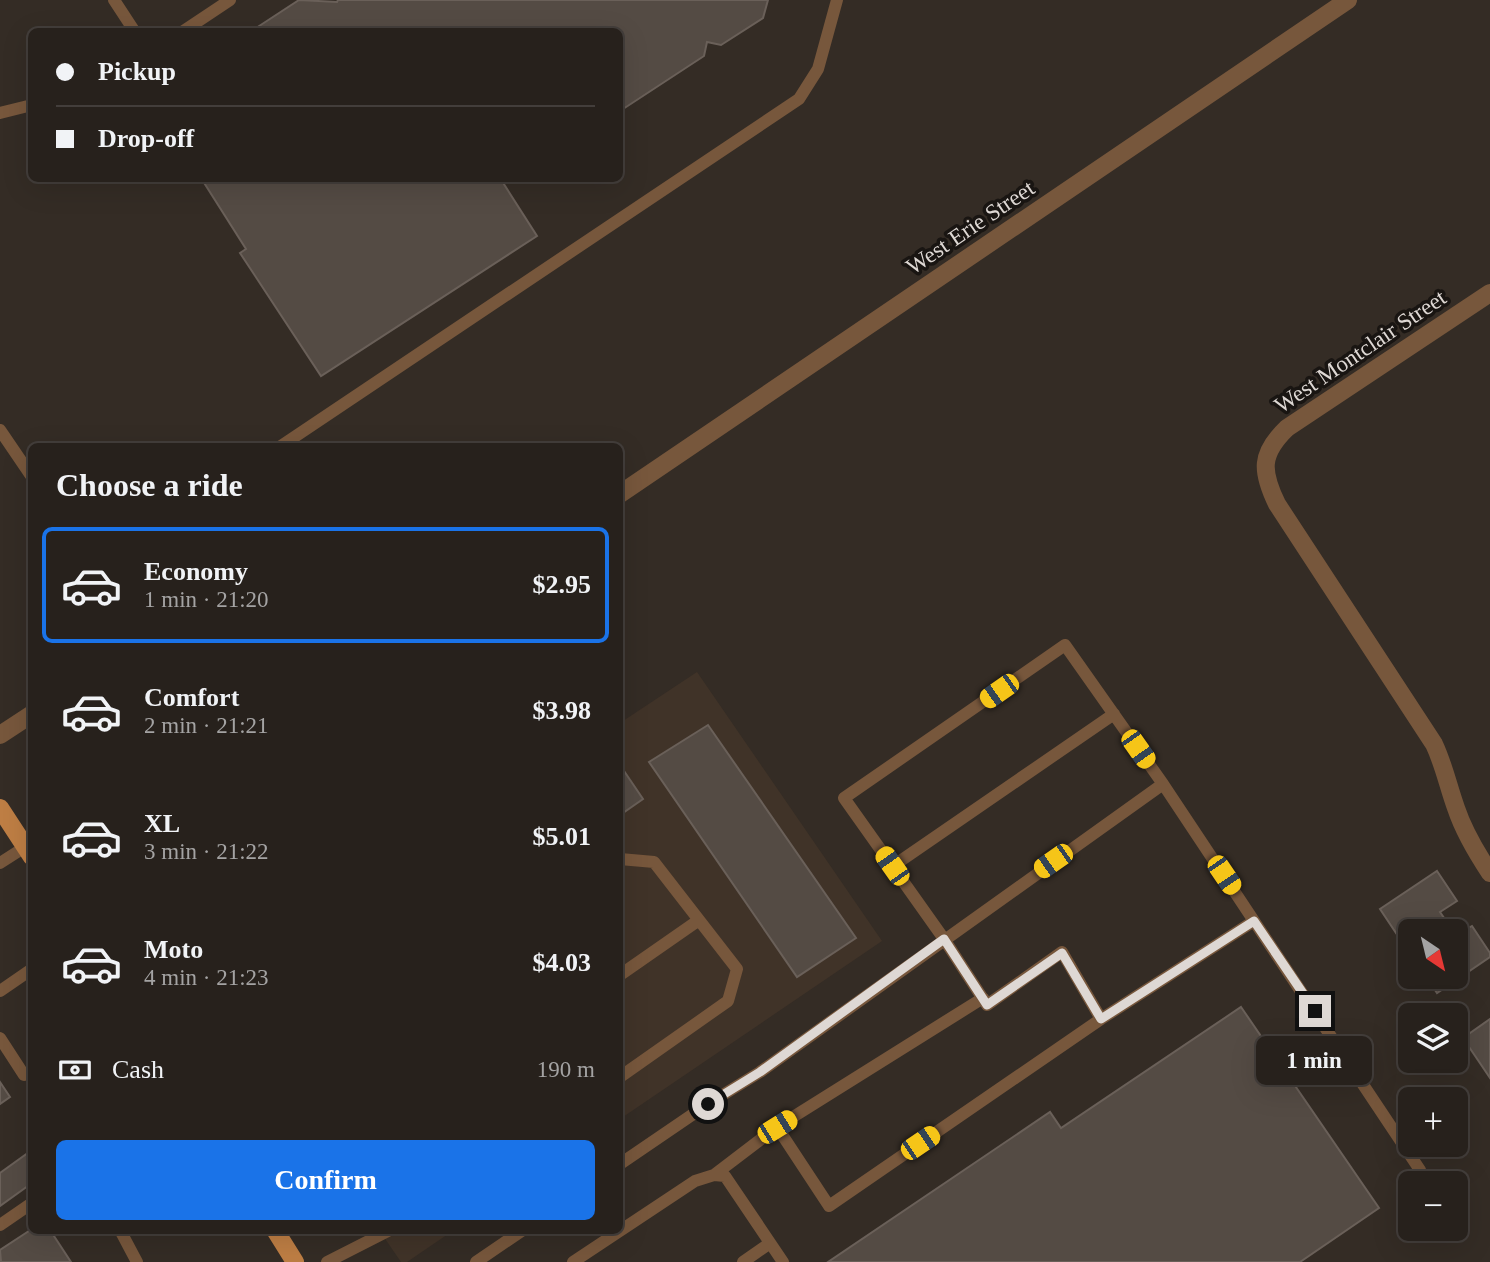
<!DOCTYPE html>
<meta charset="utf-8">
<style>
body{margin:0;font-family:"Times New Roman",serif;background:#332e29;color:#f1f3f6;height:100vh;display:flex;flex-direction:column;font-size:26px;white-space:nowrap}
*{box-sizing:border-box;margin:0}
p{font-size:23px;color:#a4a3a3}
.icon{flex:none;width:38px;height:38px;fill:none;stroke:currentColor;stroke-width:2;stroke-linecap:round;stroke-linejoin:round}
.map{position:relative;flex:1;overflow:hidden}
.details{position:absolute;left:28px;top:443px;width:595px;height:791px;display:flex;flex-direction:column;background:#27211c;border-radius:10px;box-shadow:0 7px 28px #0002,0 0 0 2px #433e3b}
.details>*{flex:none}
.top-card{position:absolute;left:28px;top:28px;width:595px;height:154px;border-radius:10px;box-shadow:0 7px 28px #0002,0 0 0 2px #433e3b;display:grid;align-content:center;height:154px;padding:0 28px;background:#27211c}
.needle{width:46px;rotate:145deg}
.buttons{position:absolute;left:1398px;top:919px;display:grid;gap:14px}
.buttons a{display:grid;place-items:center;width:70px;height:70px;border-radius:10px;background:#27211c;box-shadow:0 7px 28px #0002,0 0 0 2px #433e3b;font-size:35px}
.end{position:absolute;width:32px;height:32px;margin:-16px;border:9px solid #ded8d4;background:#111;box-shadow:0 0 0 4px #111}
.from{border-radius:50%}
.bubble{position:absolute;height:49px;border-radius:10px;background:#27211c;box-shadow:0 7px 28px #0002,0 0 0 2px #433e3b;font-size:23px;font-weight:600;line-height:49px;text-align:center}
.car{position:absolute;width:21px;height:42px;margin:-21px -10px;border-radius:9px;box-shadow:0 0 5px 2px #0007;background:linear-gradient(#f5c518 24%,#345 0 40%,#f5c518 0 76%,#345 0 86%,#f5c518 0)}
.top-card b{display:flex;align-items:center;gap:24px;height:66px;font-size:26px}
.top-card b+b{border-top:2px solid #433e3b}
.top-card i{width:18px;height:18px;background:#f1f3f6}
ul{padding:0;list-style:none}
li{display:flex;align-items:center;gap:21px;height:116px;margin:0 14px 10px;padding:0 14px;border:4px solid transparent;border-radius:10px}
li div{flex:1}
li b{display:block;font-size:26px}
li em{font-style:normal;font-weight:600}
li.selected{border-color:#1a73e8}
li>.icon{width:63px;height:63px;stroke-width:1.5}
h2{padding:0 28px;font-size:32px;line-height:84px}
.pay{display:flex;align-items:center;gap:18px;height:77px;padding:0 28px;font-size:26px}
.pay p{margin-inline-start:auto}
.button{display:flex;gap:14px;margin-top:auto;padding:14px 28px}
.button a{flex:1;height:80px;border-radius:10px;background:#1a73e8;color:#fff;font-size:28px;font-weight:600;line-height:80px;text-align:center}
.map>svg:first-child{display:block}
</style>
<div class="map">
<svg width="1490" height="1262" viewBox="0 0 1490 1262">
<rect width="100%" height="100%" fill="#342c25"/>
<path fill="#403328" d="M 697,672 L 882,941 L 620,1119 L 620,723 Z
M 379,1230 L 454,1230 L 407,1262 L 401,1262 Z"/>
<path fill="#544b44" stroke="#6a6059" stroke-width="2" d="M 299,0 L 337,2 L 338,0 L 768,0 L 763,18 L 721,45 L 707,42 L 704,56 L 620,111 L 620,32 L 250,32 Z
M 201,178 L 500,178 L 537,236 L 321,376 L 240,253 L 246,249 Z
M 708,725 L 856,938 L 797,977 L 649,762 Z
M 620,765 L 643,799 L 620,815 Z
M 1437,871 L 1457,901 L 1440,912 L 1453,931 L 1410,931 L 1410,954 L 1380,909 Z
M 1472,926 L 1490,953 L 1490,957 L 1437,993 L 1426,976 L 1456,976 L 1456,935 Z
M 1241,1007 L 1379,1208 L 1300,1262 L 828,1262 L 1050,1112 L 1061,1128 Z
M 1490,1019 L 1490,1078 L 1463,1038 Z
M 0,1082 L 10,1097 L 0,1104 Z
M 32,1150 L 32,1183 L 0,1206 L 0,1173 Z
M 32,1229 L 50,1230 L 71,1262 L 1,1262 L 0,1250 Z"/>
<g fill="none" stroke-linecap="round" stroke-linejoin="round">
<path stroke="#77573c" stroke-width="12" d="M 114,0 L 135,32
M 182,32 L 230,0
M 0,113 L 32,105
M 0,430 L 32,477
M 281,446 L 799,99 L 818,69 L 837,0
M 620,859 L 654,862 L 737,969 L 728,1001 L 620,1077
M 0,863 L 25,847
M 893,866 L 1114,714
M 1254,921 L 1420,1170
M 620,975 L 699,920
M 0,991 L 32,969
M 1101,1019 L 1062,952 L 987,1005 L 944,939 L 844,798 L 1065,645 L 1163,784
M 0,1038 L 24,1075
M 620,1164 L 708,1104 L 760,1072 L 1163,784 L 1254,921 L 1101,1019 L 829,1206 L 777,1127
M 714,1175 L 777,1127 L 983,998
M 0,1225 L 32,1203
M 120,1230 L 137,1262
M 327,1262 L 390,1230
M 476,1262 L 523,1230
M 573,1262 L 695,1181 L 714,1175 L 725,1176 L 783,1262
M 743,1262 L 770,1243"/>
<path stroke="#77573c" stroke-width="18" d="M 1490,293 L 1287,428 C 1260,454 1261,471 1277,504 L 1434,744 C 1444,765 1448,786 1456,808 C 1464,832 1476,852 1490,873
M 620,494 L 1348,0
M 0,735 L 32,714"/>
<path stroke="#be7e44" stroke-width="18" d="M 0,808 L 32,857
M 275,1230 L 295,1262"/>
</g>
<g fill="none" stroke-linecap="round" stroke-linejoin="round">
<path stroke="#ded8d4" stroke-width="9" d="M 708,1104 L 760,1072 L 944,939 L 987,1005 L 1062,953 L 1101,1019 L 1254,921 L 1315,1011"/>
</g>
<g text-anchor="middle" stroke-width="7" stroke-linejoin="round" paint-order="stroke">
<g font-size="23" fill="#ded8d4" stroke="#191512">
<text transform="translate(970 227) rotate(-34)" y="8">West Erie Street</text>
<text transform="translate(1360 351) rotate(-34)" y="8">West Montclair Street</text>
</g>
</g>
</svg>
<div class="buttons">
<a><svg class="needle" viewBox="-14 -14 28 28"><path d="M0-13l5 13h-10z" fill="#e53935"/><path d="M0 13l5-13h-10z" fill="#a4a3a3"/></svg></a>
<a><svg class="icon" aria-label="layers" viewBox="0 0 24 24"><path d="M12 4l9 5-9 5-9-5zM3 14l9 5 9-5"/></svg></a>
<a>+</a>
<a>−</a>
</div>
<i class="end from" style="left:708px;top:1104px"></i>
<i class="end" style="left:1315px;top:1011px"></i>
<div class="bubble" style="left:1256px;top:1036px;width:116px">1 min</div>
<i class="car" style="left:999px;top:691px;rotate:235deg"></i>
<i class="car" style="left:1138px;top:749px;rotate:145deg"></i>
<i class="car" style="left:1053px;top:861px;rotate:235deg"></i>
<i class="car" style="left:892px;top:866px;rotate:325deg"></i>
<i class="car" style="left:1224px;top:875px;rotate:146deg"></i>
<i class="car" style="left:777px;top:1127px;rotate:58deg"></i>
<i class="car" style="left:920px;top:1143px;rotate:56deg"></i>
<div class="top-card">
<b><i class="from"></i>Pickup</b>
<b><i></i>Drop-off</b>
</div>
<section class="details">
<h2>Choose a ride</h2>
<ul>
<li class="selected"><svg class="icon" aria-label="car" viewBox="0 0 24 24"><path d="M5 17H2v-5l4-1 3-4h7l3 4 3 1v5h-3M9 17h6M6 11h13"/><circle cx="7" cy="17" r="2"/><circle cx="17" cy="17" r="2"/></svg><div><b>Economy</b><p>1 min · 21:20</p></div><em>$2.95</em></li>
<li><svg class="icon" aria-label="car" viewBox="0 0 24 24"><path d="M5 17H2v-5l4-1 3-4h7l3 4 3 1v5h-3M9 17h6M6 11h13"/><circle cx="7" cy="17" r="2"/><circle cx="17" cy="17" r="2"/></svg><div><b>Comfort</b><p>2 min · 21:21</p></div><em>$3.98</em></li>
<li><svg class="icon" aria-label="car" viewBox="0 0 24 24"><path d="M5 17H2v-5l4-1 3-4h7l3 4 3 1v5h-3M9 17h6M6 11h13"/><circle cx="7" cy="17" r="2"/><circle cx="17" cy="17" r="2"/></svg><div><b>XL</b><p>3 min · 21:22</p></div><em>$5.01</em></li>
<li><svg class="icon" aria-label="car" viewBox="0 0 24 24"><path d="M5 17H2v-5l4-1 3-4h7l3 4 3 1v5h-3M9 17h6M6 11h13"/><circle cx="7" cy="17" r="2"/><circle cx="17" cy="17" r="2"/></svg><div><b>Moto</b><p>4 min · 21:23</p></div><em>$4.03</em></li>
</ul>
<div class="pay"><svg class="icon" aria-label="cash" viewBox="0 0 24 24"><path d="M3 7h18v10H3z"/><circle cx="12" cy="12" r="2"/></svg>Cash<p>190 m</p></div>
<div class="button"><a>Confirm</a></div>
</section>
</div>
